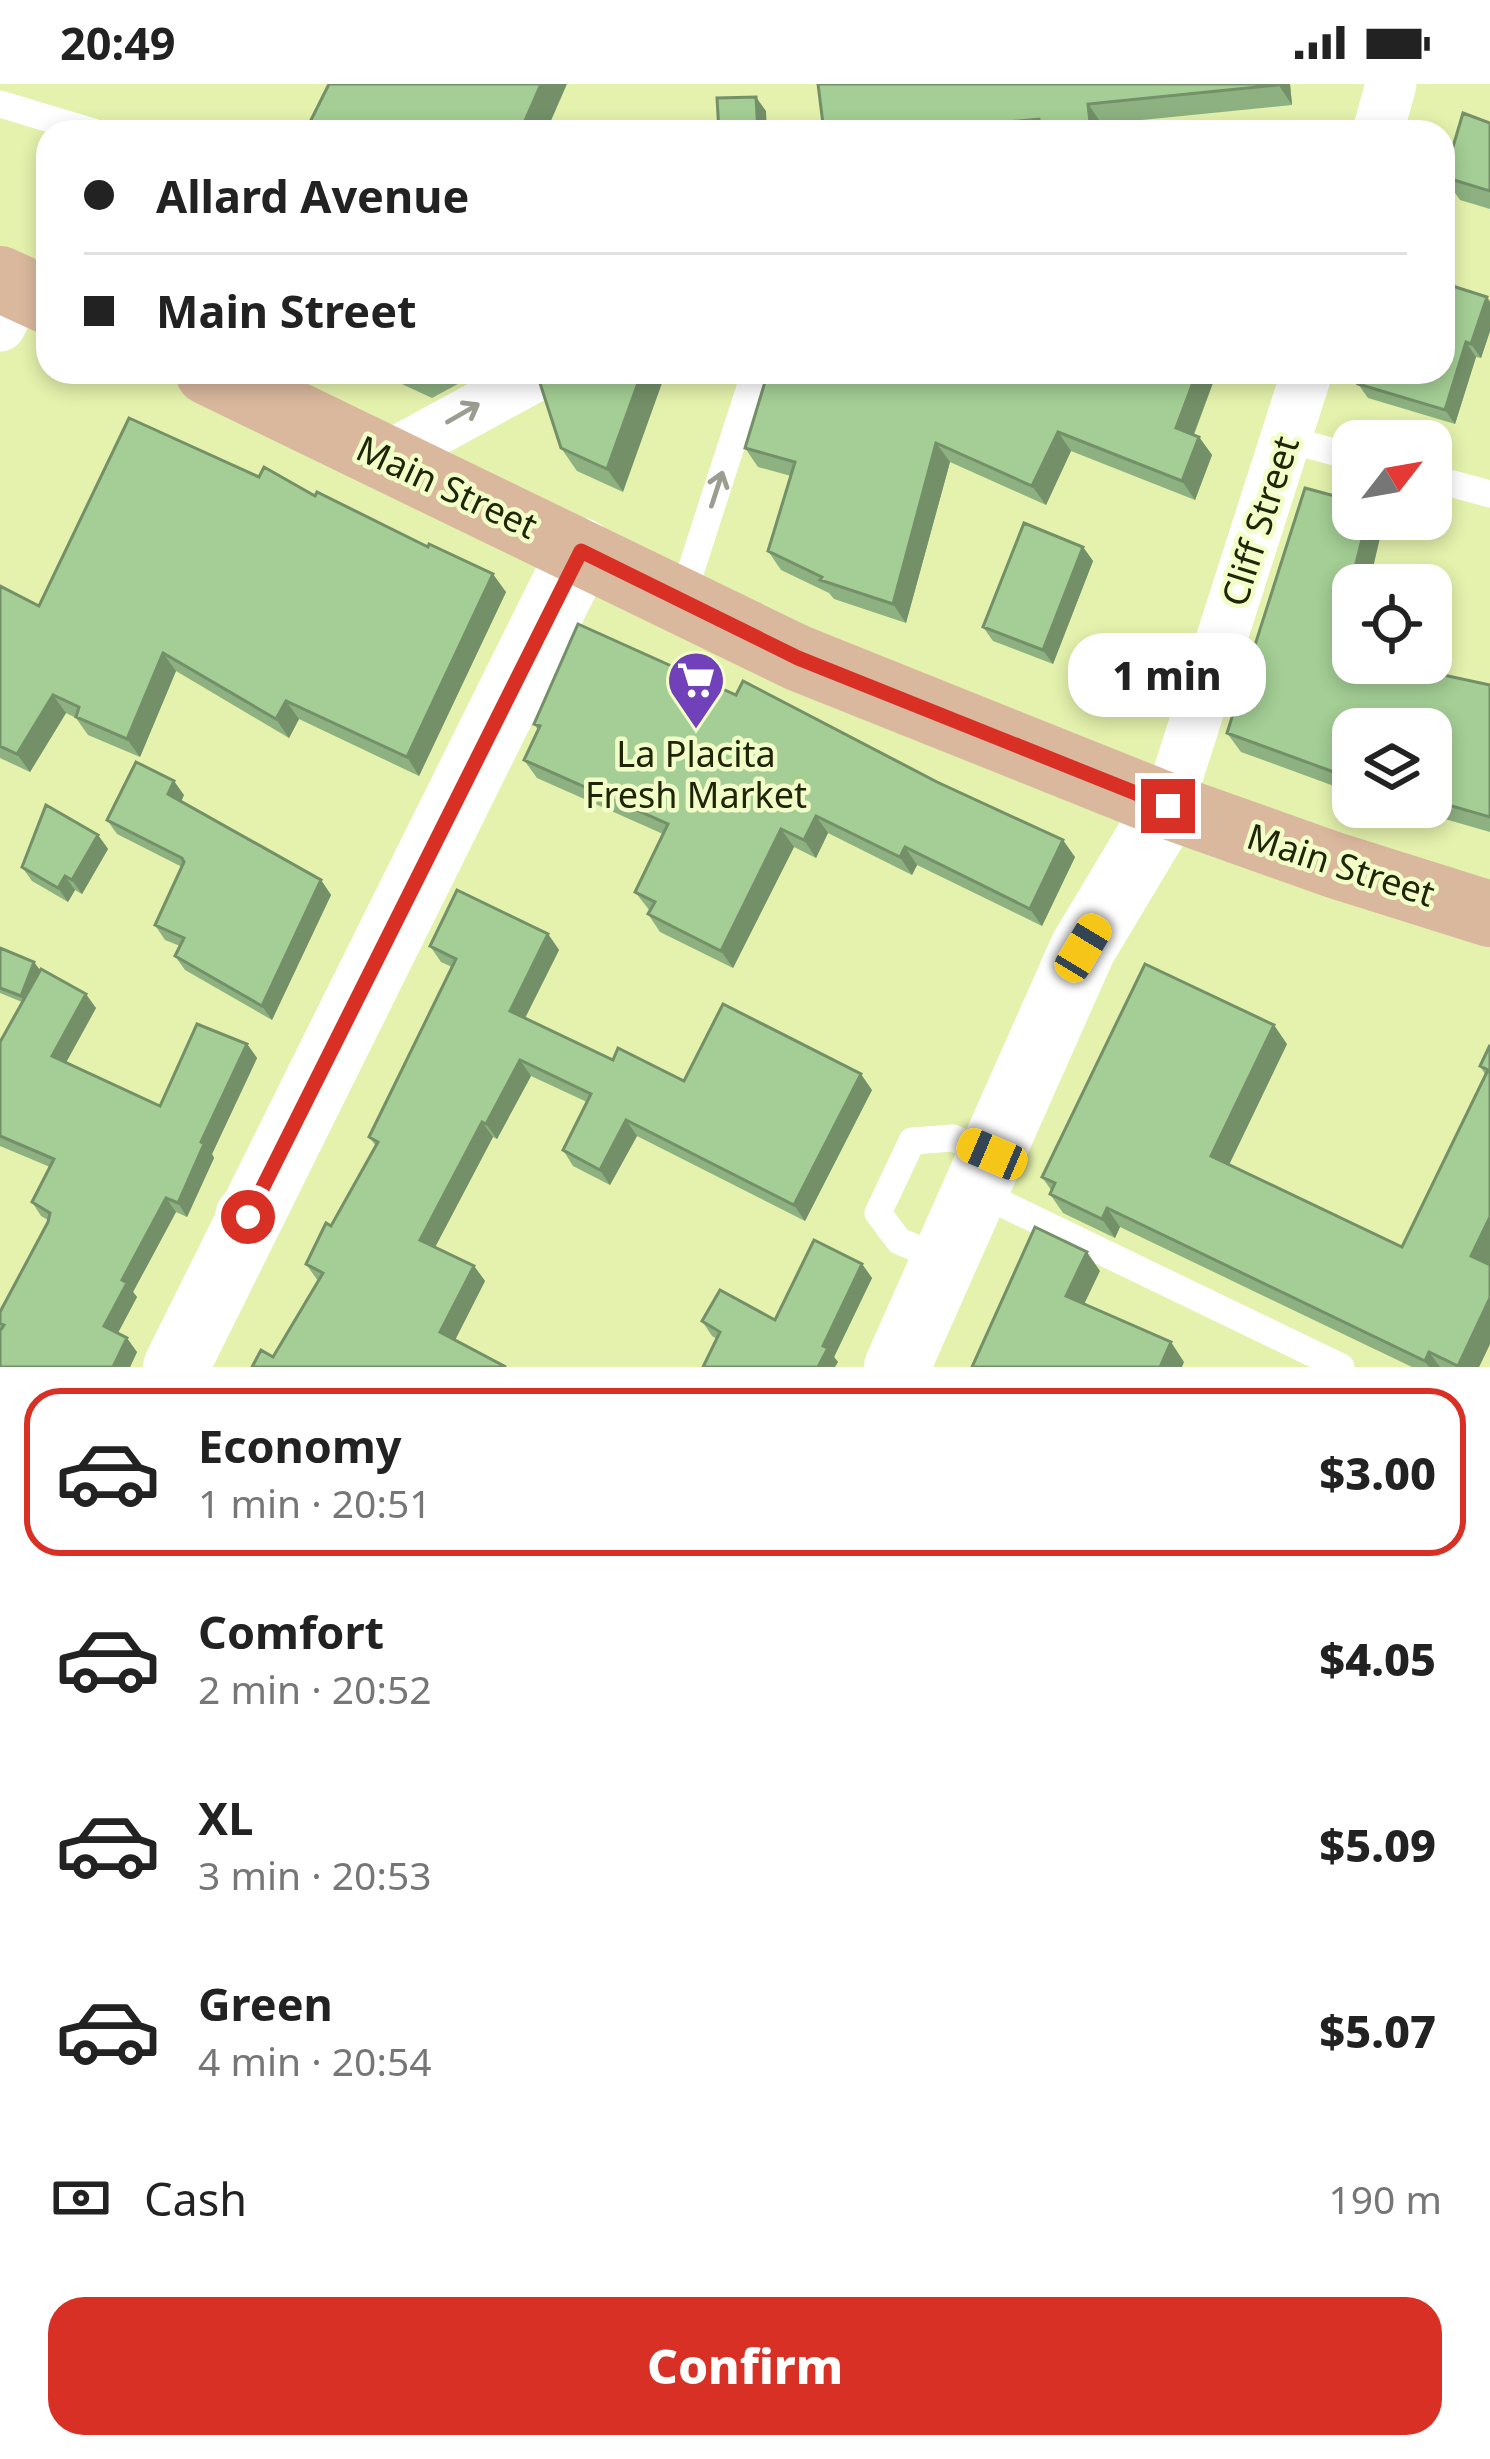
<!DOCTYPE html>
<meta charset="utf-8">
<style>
body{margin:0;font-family:"Noto Sans",sans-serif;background:#f6f6f6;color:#222;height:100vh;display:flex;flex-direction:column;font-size:45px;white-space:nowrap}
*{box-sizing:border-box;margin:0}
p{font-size:39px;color:#767676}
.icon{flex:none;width:66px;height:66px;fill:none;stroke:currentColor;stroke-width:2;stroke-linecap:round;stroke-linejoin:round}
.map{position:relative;height:1283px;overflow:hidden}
.panel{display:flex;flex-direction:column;background:#fff;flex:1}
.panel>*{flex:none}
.guide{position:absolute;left:36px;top:36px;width:1419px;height:264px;border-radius:36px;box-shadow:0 6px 18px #0003;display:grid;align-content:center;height:264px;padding:0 48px;background:#fff}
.needle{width:78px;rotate:59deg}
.fabs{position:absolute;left:1332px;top:336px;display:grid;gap:24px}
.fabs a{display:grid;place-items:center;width:120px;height:120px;border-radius:24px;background:#fff;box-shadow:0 6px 18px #0003;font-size:60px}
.end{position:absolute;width:54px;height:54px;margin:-27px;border:15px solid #d93025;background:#fff;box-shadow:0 0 0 6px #fff}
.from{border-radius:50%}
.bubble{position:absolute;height:84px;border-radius:36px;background:#fff;box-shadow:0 6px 18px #0003;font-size:39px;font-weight:800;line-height:84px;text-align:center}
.car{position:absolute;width:36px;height:72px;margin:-36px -18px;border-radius:15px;box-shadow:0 0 9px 3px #0007;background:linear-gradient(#f5c518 24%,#345 0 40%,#f5c518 0 76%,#345 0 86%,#f5c518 0)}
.guide b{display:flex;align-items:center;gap:42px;height:114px;font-size:45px}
.guide b+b{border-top:3px solid #e0e0e0}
.guide i{width:30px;height:30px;background:#222}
ul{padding:21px 0 0;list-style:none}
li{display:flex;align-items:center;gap:36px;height:168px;margin:0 24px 18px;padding:0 24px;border:6px solid transparent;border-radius:36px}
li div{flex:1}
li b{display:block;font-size:45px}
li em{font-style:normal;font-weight:800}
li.selected{border-color:#d93025}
li>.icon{width:108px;height:108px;stroke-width:1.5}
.pay{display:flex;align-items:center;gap:30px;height:132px;padding:0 48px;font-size:45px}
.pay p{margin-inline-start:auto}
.primary-button{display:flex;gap:24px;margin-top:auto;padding:24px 48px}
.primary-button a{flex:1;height:138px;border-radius:36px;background:#d93025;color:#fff;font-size:48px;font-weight:800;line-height:138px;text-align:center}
.status{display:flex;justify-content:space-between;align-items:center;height:84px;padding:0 60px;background:#fff;direction:ltr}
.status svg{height:33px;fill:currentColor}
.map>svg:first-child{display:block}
</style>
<div class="status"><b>20:49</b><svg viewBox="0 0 49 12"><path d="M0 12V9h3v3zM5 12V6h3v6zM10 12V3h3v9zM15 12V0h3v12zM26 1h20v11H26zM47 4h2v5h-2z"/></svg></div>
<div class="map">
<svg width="1490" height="1283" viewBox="0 0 1490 1283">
<rect width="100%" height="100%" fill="#e4f2ad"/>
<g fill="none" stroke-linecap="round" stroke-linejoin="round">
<path stroke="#fff" stroke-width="27" d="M 0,20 L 93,48
M 1286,355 L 1353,373
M 1431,394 L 1490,410
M 681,517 L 755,288
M 976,1107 L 1341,1283
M 945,1176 L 899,1157 L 878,1129 L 912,1057 L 953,1054 L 992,1070"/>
<path stroke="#fff" stroke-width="51" d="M 1378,48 L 1391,0
M 0,242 L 19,205
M 385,374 L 543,288
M 1168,722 L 1307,288"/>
<path stroke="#fff" stroke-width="66" d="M 176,1283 L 581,467
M 897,1283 L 1083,864 L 1168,722"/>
<path stroke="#dab89e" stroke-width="66" d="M 0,195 L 48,217
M 208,288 L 798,574 L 1168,722 L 1334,781 L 1490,830"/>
</g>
<path fill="#8db180" d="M 1290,0 L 1292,21 L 1102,40 L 1103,48 L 824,48 Z
M 1490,39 L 1490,125 L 1460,116 L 1444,93 Z
M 1487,213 L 1490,218 L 1490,247 L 1481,274 L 1476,273 L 1455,340 L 1368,314 L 1358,300 Z
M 376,288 L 480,288 L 432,314 Z
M 544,288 L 623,408 L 577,387 L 561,364 Z
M 768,288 L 1217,288 L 1194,351 L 1199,353 L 1212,371 L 1195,416 L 1071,367 L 1046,421 L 950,378 L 906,539 L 834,515 L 829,509 L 781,486 L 768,467 L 791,392 L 758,383 L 745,364 Z
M 259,393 L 315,412 L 506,508 L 419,692 L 299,635 L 289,654 L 176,587 L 140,673 L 88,651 L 76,634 L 66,629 L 30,688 L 0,674 L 0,502 L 39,522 Z
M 1353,435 L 1379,435 L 1383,441 L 1353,501 L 1353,579 L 1405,579 L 1404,583 L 1490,601 L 1490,748 L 1403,723 L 1431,723 L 1431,645 L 1353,645 L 1353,709 L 1241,668 L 1227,649 Z
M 1083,463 L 1093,477 L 1053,580 L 993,557 L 983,543 Z
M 534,640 L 1075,773 L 1042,842 L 917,781 L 912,791 L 828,749 L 816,774 L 794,763 L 733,884 L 660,848 L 648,830 L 650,827 L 635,808 L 663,750 L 537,694 L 524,676 L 538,646 Z
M 184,711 L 181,718 L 321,796 L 331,811 L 272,936 L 185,886 L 175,872 L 180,862 L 165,856 L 155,841 L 182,783 L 117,750 L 107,736 Z
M 98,751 L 108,765 L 82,810 L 75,806 L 68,818 L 32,797 L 22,783 Z
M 548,850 L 559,866 L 525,934 L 613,976 L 684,997 L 872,1006 L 805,1137 L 637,1052 L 610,1101 L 573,1082 L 563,1066 L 587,1018 L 531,992 L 497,1055 L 493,1053 L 435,1163 L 474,1182 L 485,1197 L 455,1256 L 273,1273 L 318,1197 L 306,1180 L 331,1142 L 376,1062 L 369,1053 L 452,883 L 441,878 L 430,862 Z
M 0,864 L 40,886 L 96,924 L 66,978 L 160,1022 L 247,960 L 257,974 L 212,1070 L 214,1074 L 187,1133 L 176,1128 L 133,1208 L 137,1213 L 118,1249 L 137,1268 L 130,1283 L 0,1283 L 0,1228 L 48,1136 L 41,1132 L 32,1118 L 50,1083 L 0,1062 L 0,958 L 22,918 L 0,909 Z
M 1287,960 L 1229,1081 L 1402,1163 L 1485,990 L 1480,982 L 1490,961 L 1490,1260 L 1479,1283 L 1412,1283 L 1120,1143 L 1115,1154 L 1063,1129 L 1050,1110 L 1051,1106 L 1042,1093 Z
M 862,1180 L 872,1194 L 834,1273 L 838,1278 L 717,1255 L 712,1252 L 702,1237 L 775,1236 Z"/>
<path fill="#739068" d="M 541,0 L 567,0 L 546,48 L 520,48 Z
M 1278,0 L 1290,0 L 1292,21 Z
M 756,13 L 766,27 L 767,48 L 758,48 Z
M 1088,20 L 1102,40 L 1103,48 L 1091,48 Z
M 1487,213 L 1490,218 L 1490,247 L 1481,274 L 1471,260 Z
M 1466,258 L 1476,273 L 1455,340 L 1445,326 Z
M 642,288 L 666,288 L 623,408 L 607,385 Z
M 1197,288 L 1217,288 L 1189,362 L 1176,344 Z
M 1058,348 L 1071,367 L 1046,421 L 1032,402 Z
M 1199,353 L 1212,371 L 1195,416 L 1182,397 Z
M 936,359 L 950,378 L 906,539 L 893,520 Z
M 1367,435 L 1379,435 L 1383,441 L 1369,501 L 1353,501 L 1353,535 L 1345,524 Z
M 1083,463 L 1093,477 L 1053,580 L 1043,566 Z
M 493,490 L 506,508 L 419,692 L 407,673 Z
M 163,569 L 176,587 L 140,673 L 127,655 Z
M 53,611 L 66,629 L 30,688 L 17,670 Z
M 286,617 L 299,635 L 289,654 L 276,635 Z
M 174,697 L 184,711 L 178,724 L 168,710 Z
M 816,732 L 828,749 L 816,774 L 804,756 Z
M 781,745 L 794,763 L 733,884 L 721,867 Z
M 98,751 L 108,765 L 82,810 L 72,796 Z
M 1063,756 L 1075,773 L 1042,842 L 1030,825 Z
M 905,763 L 917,781 L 912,791 L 900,773 Z
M 65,792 L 75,806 L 68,818 L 58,804 Z
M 321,796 L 331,811 L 272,936 L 262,922 Z
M 548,850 L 559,866 L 521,942 L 510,927 Z
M 34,878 L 40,886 L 26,919 L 21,912 Z
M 86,910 L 96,924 L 62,986 L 52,972 Z
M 1274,941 L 1287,960 L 1224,1091 L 1211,1072 Z
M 247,960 L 257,974 L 212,1070 L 214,1074 L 187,1133 L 178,1119 L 201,1058 Z
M 520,976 L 531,992 L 497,1055 L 486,1040 Z
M 861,990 L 872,1006 L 805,1137 L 794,1121 Z
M 626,1036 L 637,1052 L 610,1101 L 600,1086 Z
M 482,1038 L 493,1053 L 431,1171 L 420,1156 Z
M 166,1114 L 176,1128 L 133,1208 L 137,1213 L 114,1256 L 104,1242 L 122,1196 Z
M 1107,1124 L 1120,1143 L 1115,1154 L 1102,1135 Z
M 1490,1133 L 1490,1179 L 1485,1191 L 1471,1172 Z
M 1087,1168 L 1100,1187 L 1079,1231 L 1066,1212 Z
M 862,1180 L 872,1194 L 834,1273 L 838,1278 L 835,1283 L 818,1283 L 823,1262 Z
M 474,1182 L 485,1197 L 451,1264 L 440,1248 Z
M 1490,1214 L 1490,1260 L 1479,1283 L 1459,1283 Z
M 127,1254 L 137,1268 L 130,1283 L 113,1283 Z
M 1171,1258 L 1184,1278 L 1182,1283 L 1160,1283 Z
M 1429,1268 L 1440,1283 L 1429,1283 L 1425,1277 Z"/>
<path fill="#a4ce95" stroke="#739068" stroke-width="3" d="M 329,0 L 541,0 L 520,48 L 305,48 Z
M 818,0 L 1278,0 L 1278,1 L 1088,20 L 1091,48 L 1041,48 L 1039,35 L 899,48 L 824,48 Z
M 756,13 L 758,48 L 719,48 L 717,14 Z
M 1463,29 L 1490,39 L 1490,107 L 1444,93 Z
M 1443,199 L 1487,213 L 1471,260 L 1466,258 L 1445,326 L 1358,300 L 1361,288 L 1443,288 Z
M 544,288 L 642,288 L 607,385 L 561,364 L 538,293 Z
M 768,288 L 1197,288 L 1176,344 L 1199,353 L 1182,397 L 1058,348 L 1032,402 L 936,359 L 893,520 L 820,496 L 822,493 L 768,467 L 795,378 L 745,364 Z
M 129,334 L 259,393 L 264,383 L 315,412 L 317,408 L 428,463 L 429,460 L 493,490 L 407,673 L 286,617 L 276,635 L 163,569 L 127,655 L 76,633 L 79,623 L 53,611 L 17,670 L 0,662 L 0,502 L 39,522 Z
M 1305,404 L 1353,417 L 1353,435 L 1367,435 L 1345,524 L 1353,526 L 1353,579 L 1388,579 L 1490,601 L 1490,733 L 1431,716 L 1431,645 L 1353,645 L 1353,695 L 1227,649 Z
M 1024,439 L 1083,463 L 1043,566 L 983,543 Z
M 578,540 L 736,611 L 743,597 L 937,698 L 1063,756 L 1030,825 L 905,763 L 900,773 L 816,732 L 804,756 L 781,745 L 721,867 L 648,830 L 655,818 L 635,808 L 668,740 L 524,676 L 540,642 L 534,640 Z
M 136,678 L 174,697 L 168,710 L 321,796 L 262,922 L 175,872 L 184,854 L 155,841 L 184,778 L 182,774 L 107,736 Z
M 46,721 L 98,751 L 72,796 L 65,792 L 58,804 L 22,783 Z
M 457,806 L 548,850 L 510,927 L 613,976 L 618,964 L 684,997 L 723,920 L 861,990 L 794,1121 L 626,1036 L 600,1086 L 563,1066 L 591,1010 L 520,976 L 486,1040 L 482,1038 L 420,1156 L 474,1182 L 440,1248 L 506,1283 L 252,1283 L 261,1266 L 273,1273 L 323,1189 L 306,1180 L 326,1139 L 331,1142 L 378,1058 L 369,1053 L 456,875 L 430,862 Z
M 0,864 L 34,878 L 21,912 L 0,904 Z
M 1145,880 L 1274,941 L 1211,1072 L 1402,1163 L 1488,986 L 1480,982 L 1490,961 L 1490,1133 L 1471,1172 L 1490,1181 L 1490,1214 L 1458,1282 L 1429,1268 L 1425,1277 L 1107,1124 L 1102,1135 L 1050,1110 L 1055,1099 L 1042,1093 Z
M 41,885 L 86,910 L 52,972 L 160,1022 L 197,940 L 247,960 L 201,1058 L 204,1060 L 178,1119 L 166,1114 L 122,1196 L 127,1199 L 104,1242 L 127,1254 L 113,1283 L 0,1283 L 0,1247 L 4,1241 L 0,1239 L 0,1228 L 48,1138 L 50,1129 L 32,1118 L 54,1075 L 0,1052 L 0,958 Z
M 1035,1143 L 1087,1168 L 1066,1212 L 1171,1258 L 1160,1283 L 972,1283 Z
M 814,1156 L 862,1180 L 823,1262 L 828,1264 L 818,1283 L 703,1283 L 720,1248 L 702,1237 L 720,1206 L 775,1236 Z"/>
<defs><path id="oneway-shaft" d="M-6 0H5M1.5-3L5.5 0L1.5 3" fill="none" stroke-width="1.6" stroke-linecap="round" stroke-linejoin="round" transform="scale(3)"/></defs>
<g stroke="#9b9d90">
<use href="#oneway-shaft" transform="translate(463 329) rotate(-30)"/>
<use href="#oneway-shaft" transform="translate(717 405) rotate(-72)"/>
</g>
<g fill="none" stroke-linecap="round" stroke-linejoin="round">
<path stroke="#d93025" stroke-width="15" d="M 248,1133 L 581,467 L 798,574 L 1168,722"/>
</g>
<defs>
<g id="supermarket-pin" transform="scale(3)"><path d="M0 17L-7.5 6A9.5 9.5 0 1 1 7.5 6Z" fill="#7041b9" stroke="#f2fec7"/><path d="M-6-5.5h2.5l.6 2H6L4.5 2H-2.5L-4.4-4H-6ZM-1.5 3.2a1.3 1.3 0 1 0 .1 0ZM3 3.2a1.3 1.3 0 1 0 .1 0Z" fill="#fff"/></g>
</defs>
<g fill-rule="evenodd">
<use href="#supermarket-pin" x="696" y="596"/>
</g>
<g text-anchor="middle" stroke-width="9" stroke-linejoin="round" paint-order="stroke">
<g font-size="36" fill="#202509" stroke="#f2fec7">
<text transform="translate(447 403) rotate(25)" y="13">Main Street</text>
<text transform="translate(1260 437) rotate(-72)" y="13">Cliff Street</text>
<text transform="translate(1341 781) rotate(18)" y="13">Main Street</text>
</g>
<g font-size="36" fill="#202509" stroke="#f2fec7">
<text x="696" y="683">La Placita<tspan x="696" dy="41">Fresh Market</tspan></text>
</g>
</g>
</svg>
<div class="fabs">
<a><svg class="needle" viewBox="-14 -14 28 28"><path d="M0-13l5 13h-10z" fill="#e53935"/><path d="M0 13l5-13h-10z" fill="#767676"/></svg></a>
<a><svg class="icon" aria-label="locate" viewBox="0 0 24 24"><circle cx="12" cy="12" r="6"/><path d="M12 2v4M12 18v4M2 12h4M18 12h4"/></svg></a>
<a><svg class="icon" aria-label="layers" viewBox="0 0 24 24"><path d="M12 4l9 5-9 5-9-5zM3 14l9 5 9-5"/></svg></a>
</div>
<i class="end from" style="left:248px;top:1133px"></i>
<i class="end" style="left:1168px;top:722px"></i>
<div class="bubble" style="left:1068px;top:549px;width:198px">1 min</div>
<i class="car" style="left:1083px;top:864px;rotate:31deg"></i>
<i class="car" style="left:992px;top:1070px;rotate:293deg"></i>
<div class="guide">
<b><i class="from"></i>Allard Avenue</b>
<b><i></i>Main Street</b>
</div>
</div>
<section class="panel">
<ul>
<li class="selected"><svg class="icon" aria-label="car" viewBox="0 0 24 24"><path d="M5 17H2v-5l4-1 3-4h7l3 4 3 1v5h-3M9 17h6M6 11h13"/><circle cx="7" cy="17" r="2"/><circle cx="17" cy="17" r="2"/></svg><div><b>Economy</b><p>1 min · 20:51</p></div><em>$3.00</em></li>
<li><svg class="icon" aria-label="car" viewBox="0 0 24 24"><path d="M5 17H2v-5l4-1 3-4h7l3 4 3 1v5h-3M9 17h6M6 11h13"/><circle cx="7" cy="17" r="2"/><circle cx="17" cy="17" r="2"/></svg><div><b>Comfort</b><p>2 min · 20:52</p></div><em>$4.05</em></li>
<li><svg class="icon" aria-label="car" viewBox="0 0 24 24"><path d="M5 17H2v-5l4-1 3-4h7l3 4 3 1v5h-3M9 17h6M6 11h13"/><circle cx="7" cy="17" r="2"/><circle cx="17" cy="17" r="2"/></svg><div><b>XL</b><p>3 min · 20:53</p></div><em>$5.09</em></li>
<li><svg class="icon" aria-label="car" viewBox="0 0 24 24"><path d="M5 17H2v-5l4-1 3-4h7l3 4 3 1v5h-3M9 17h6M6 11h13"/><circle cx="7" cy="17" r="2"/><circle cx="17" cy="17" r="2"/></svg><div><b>Green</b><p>4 min · 20:54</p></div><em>$5.07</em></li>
</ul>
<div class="pay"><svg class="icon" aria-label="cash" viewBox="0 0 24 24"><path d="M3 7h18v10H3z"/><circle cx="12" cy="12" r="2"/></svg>Cash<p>190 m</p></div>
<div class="primary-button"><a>Confirm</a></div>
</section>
